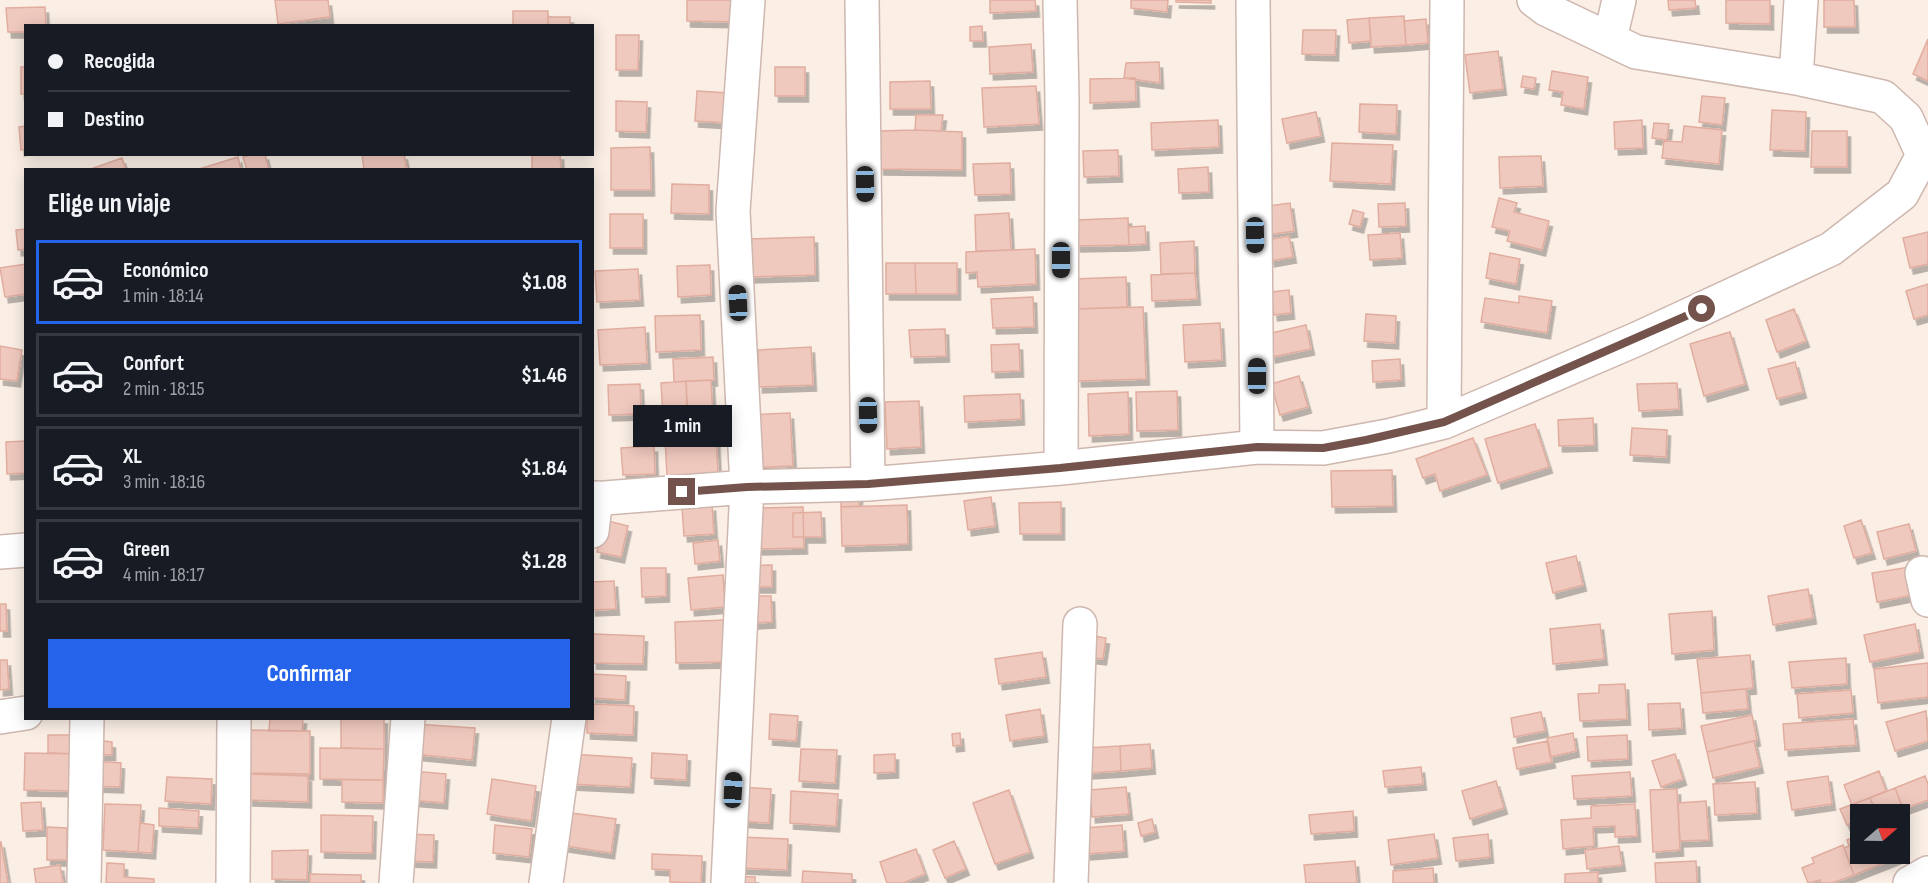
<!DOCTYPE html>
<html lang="es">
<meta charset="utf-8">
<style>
body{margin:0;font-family:"Sofia Sans Condensed",sans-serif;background:#242831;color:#f1f3f6;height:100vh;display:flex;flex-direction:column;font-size:22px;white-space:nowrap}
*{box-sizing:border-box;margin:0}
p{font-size:20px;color:#9ea1a6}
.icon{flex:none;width:33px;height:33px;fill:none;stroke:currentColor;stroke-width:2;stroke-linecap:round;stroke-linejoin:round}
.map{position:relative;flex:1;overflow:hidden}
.sheet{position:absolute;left:24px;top:168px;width:570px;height:552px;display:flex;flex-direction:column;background:#171b24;border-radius:0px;box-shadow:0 3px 15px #0003}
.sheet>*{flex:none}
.hud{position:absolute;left:24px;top:24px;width:570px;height:132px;border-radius:0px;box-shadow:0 3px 15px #0003;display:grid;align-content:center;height:132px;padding:0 24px;background:#171b24}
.needle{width:39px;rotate:70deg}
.buttons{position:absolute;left:1850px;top:804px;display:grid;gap:12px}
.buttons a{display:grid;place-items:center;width:60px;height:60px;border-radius:0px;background:#171b24;box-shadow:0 3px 15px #0003;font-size:30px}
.end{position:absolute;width:27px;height:27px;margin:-14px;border:8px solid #73534b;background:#fff;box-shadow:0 0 0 3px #fff}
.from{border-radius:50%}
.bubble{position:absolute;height:42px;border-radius:0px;background:#171b24;box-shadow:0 3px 15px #0003;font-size:20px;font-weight:700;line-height:42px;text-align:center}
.car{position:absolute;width:18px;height:36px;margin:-18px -9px;border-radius:8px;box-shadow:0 0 4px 2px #0007;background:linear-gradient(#222 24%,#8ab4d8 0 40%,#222 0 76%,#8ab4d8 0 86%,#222 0)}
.hud b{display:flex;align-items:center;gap:21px;height:57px;font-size:22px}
.hud b+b{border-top:2px solid #363941}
.hud i{width:15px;height:15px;background:#f1f3f6}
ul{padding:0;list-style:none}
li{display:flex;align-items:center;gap:18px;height:84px;margin:0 12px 9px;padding:0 12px;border:3px solid #363941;border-radius:0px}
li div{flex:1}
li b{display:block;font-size:22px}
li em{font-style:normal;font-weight:700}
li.on{border-color:#2563eb}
li>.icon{width:54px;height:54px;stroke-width:1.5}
h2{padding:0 24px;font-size:27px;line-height:72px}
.button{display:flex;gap:12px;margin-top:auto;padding:12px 24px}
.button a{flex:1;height:69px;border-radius:0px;background:#2563eb;color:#fff;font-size:24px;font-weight:700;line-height:69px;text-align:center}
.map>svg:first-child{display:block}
</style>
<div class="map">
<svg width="1928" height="883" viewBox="0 0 1928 883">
<defs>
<filter id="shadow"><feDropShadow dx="3.5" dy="6" stdDeviation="0" flood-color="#0004"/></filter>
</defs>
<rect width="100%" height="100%" fill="#fbefe5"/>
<path fill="#f0c9be" stroke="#e1ad9f" stroke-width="1.5" filter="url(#shadow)" d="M 275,0 L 328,0 L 330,17 L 278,24 Z
M 687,0 L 742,0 L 742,22 L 687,21 Z
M 990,0 L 1035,0 L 1036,11 L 990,13 Z
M 1131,0 L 1168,0 L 1167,12 L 1131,8 Z
M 1176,0 L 1211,0 L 1211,3 L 1176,2 Z
M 1668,0 L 1695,0 L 1696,8 L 1669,10 Z
M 1726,0 L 1770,0 L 1770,24 L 1726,23 Z
M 1824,0 L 1854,0 L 1855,27 L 1824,27 Z
M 45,7 L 46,26 L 26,26 L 26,32 L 8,32 L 6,8 Z
M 513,11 L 548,11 L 548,26 L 513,26 Z
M 1404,16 L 1406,45 L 1371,47 L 1369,18 Z
M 548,17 L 570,17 L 570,26 L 548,26 Z
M 1369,18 L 1371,41 L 1349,43 L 1347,20 Z
M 1426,19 L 1428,43 L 1406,45 L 1404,21 Z
M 982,26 L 983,41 L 970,41 L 970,27 Z
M 1303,30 L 1336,30 L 1335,55 L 1302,54 Z
M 616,35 L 639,35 L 638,70 L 616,70 Z
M 1928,39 L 1928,81 L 1913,74 Z
M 1031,44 L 1033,72 L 990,74 L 989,47 Z
M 1498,51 L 1503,89 L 1470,93 L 1465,55 Z
M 1159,62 L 1160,83 L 1124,78 L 1126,63 Z
M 21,67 L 26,67 L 26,94 L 21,94 Z
M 775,67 L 805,67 L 805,96 L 775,96 Z
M 1552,71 L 1588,77 L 1584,109 L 1561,105 L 1563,92 L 1549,90 Z
M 1523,76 L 1536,78 L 1534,89 L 1521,87 Z
M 1135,78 L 1136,101 L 1090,103 L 1090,79 Z
M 930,81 L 931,109 L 890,109 L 890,82 Z
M 1036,86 L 1039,124 L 984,127 L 982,88 Z
M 697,91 L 729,93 L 727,123 L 695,121 Z
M 1702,96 L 1725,98 L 1722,125 L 1699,122 Z
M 616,101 L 647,102 L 646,132 L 616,131 Z
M 1360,104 L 1397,105 L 1396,134 L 1359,132 Z
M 1772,110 L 1806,112 L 1805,151 L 1770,150 Z
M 1316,112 L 1321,136 L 1287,143 L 1282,119 Z
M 916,115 L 943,115 L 941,131 L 915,130 Z
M 1218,120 L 1219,147 L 1152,150 L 1151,123 Z
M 1642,120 L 1643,148 L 1615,149 L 1614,122 Z
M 1654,123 L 1669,124 L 1667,140 L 1652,138 Z
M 26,126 L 26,149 L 21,150 L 19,127 Z
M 1684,126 L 1722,130 L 1719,164 L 1662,158 L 1664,141 L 1682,142 Z
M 915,130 L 962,132 L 962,170 L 880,169 L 880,131 Z
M 1812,131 L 1847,131 L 1847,167 L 1811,167 Z
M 1332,143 L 1393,145 L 1391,184 L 1330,181 Z
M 650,147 L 651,190 L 611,190 L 611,148 Z
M 1118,150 L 1119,176 L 1084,177 L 1083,151 Z
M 253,154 L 265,154 L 269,170 L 247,170 L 243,157 Z
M 362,154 L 404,154 L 407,170 L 364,170 Z
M 532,154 L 560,154 L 561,170 L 532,170 Z
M 1541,156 L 1543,186 L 1500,188 L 1499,157 Z
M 238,157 L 241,170 L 196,170 Z
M 122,158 L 126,170 L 91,169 Z
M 1010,163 L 1011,194 L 975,195 L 973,164 Z
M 1208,167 L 1209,192 L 1179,193 L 1178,169 Z
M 672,184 L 709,185 L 709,214 L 671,213 Z
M 1499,198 L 1517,203 L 1514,212 L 1549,221 L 1542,250 L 1507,241 L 1510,231 L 1492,227 Z
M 1290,203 L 1294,231 L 1259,236 L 1255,208 Z
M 1405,203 L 1406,226 L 1379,227 L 1378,204 Z
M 1353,210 L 1364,213 L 1360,227 L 1349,224 Z
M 1009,213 L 1011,250 L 976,251 L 975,215 Z
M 610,214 L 643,214 L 643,248 L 610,248 Z
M 1128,218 L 1129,245 L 1077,246 L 1076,220 Z
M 1145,226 L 1146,244 L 1129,245 L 1128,227 Z
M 26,229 L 26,249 L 18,250 L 16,230 Z
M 1928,232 L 1928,264 L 1910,268 L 1903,238 Z
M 1400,233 L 1402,258 L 1370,260 L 1368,235 Z
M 1289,236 L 1293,257 L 1271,261 L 1267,240 Z
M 814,237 L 815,275 L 751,277 L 749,239 Z
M 1194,241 L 1195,273 L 1161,274 L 1160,243 Z
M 1035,249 L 1036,284 L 978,287 L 977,272 L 966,273 L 966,252 Z
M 1490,253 L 1520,259 L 1516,284 L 1486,278 Z
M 886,263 L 915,263 L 916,294 L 886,294 Z
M 915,263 L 957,263 L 957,294 L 916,294 Z
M 26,264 L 26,294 L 5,297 L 0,268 Z
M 710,265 L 711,295 L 678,297 L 677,266 Z
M 638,269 L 640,300 L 597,302 L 595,271 Z
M 1195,273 L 1197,299 L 1152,301 L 1151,275 Z
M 1126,277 L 1127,307 L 1075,309 L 1074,279 Z
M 1928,284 L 1928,315 L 1914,319 L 1906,291 Z
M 1289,290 L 1291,313 L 1274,315 L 1271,292 Z
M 1519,296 L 1552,301 L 1547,333 L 1481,322 L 1485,298 L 1519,303 Z
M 1033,297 L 1034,327 L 993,328 L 991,299 Z
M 1143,307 L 1146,379 L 1078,381 L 1075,309 Z
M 1794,309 L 1806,341 L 1777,352 L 1766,320 Z
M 1366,314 L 1396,316 L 1395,343 L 1364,341 Z
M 700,315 L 701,350 L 656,352 L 655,316 Z
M 1220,323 L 1222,360 L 1185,362 L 1183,325 Z
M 1306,325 L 1311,349 L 1272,357 L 1267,334 Z
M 645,327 L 647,363 L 600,365 L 598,330 Z
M 945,329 L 946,356 L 911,357 L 909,330 Z
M 1730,332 L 1745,384 L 1704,396 L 1690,344 Z
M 1019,344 L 1020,371 L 992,372 L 991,345 Z
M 0,346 L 22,350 L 17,381 L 0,379 Z
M 811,347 L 813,385 L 759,387 L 758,350 Z
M 713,357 L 714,380 L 674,382 L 673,359 Z
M 1400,359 L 1401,380 L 1373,382 L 1372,361 Z
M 1795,362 L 1803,392 L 1777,399 L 1768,369 Z
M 1299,376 L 1308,407 L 1280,415 L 1271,384 Z
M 711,380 L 713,420 L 688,421 L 686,381 Z
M 686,381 L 687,414 L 663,416 L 661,383 Z
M 1677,383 L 1679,409 L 1639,411 L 1637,384 Z
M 640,384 L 641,414 L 609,415 L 608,385 Z
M 1177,391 L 1178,430 L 1137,431 L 1136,392 Z
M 1128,392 L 1129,434 L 1089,436 L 1088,394 Z
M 1020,394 L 1021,419 L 965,422 L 964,396 Z
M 919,401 L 921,447 L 887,449 L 885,402 Z
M 790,413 L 793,466 L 747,468 L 745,415 Z
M 1593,418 L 1594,445 L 1559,446 L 1558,420 Z
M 713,420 L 714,435 L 689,437 L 688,421 Z
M 1535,424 L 1549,467 L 1498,483 L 1485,439 Z
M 1632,428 L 1667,430 L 1666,457 L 1630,455 Z
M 716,435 L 718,473 L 667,476 L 665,438 Z
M 1473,438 L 1487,475 L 1440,491 L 1435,474 L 1423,478 L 1416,459 Z
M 26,441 L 26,473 L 7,474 L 6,442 Z
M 654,446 L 655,474 L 623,475 L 621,448 Z
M 1392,470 L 1393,506 L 1332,507 L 1331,471 Z
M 859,492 L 859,506 L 841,507 L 841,493 Z
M 991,497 L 995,526 L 968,530 L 964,501 Z
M 1061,502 L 1061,534 L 1020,534 L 1019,503 Z
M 712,505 L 714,534 L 684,536 L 682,507 Z
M 907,505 L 908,544 L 842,546 L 841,507 Z
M 803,507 L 804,548 L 755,549 L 754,508 Z
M 821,512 L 822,537 L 793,537 L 793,513 Z
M 604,520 L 628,526 L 621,557 L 597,552 Z
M 1861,520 L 1872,553 L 1854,558 L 1844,526 Z
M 1909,524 L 1916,551 L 1884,559 L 1877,532 Z
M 718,540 L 720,561 L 695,564 L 693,543 Z
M 1576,556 L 1583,585 L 1553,593 L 1546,563 Z
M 772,565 L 772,587 L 749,587 L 748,566 Z
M 1909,567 L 1914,595 L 1877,602 L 1872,573 Z
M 641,568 L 666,568 L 666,596 L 642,597 Z
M 723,575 L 725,607 L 691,610 L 688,578 Z
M 614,581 L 616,609 L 592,610 L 592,582 Z
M 1808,589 L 1813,618 L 1773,625 L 1768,596 Z
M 753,596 L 771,596 L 772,622 L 754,623 Z
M 0,604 L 6,604 L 7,631 L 0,631 Z
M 1712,611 L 1714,650 L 1672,654 L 1669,614 Z
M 725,620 L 727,662 L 676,663 L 675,622 Z
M 1600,624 L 1604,659 L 1553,664 L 1550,629 Z
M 1915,624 L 1920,652 L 1870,662 L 1864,635 Z
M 593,634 L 644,636 L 643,664 L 593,663 Z
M 1089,635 L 1106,638 L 1103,659 L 1086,657 Z
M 1042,652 L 1046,677 L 999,684 L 995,659 Z
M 1750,655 L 1753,688 L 1701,693 L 1697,659 Z
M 1846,658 L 1847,684 L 1792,688 L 1789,662 Z
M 0,660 L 7,660 L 9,689 L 0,690 Z
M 1928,663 L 1928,697 L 1878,703 L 1874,669 Z
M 592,674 L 626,676 L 625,700 L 592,698 Z
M 1625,684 L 1627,719 L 1580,721 L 1578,694 L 1599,693 L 1599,685 Z
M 1746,689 L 1748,709 L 1703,713 L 1701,693 Z
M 1851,690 L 1853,713 L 1799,718 L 1797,694 Z
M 1680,703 L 1682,728 L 1649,730 L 1648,704 Z
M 592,704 L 634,706 L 633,735 L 587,733 L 587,718 L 592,718 Z
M 1040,709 L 1044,736 L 1010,741 L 1006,715 Z
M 1926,711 L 1928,741 L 1895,751 L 1886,722 Z
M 1541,712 L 1545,731 L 1514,737 L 1511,718 Z
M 770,714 L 798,716 L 796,741 L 769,739 Z
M 1752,715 L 1757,740 L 1707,752 L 1701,726 Z
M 270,718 L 303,718 L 302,731 L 269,731 Z
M 341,718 L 384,718 L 384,749 L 341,748 Z
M 1853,719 L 1856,745 L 1785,750 L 1783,724 Z
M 415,724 L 475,728 L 472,760 L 413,754 Z
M 248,730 L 310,731 L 310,774 L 247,773 Z
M 960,733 L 961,745 L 953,746 L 952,734 Z
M 1573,733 L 1576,751 L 1550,757 L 1547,738 Z
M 48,735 L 78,735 L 78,754 L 48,753 Z
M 1627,735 L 1628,759 L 1588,761 L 1587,737 Z
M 96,740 L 112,742 L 112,755 L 95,754 Z
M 1548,741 L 1552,762 L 1517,769 L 1513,748 Z
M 1754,741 L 1760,767 L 1713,778 L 1707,752 Z
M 1150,744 L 1152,768 L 1121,771 L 1120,746 Z
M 1120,746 L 1121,771 L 1089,773 L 1087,748 Z
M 320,748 L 384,749 L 383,780 L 320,779 Z
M 801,749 L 837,750 L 835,783 L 799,781 Z
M 25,753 L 78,754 L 77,791 L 24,790 Z
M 652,753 L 687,755 L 686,780 L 651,778 Z
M 571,754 L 632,758 L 630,787 L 569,784 Z
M 895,754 L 895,772 L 874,773 L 874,755 Z
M 1675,754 L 1683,779 L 1661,787 L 1652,761 Z
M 94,761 L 121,763 L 120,787 L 93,786 Z
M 1421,767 L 1423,784 L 1385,787 L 1383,771 Z
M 411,771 L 446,774 L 444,803 L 409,800 Z
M 1879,771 L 1886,791 L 1852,805 L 1844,785 Z
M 1630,772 L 1632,796 L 1574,799 L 1572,776 Z
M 250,774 L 308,776 L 308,802 L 249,800 Z
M 1828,776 L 1832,804 L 1792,810 L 1787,782 Z
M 1925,776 L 1928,784 L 1928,800 L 1903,809 L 1895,788 Z
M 167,777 L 212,779 L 211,804 L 165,801 Z
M 492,779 L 536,786 L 531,821 L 487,814 Z
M 342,780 L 383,780 L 383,803 L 342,802 Z
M 1496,781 L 1504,808 L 1470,819 L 1462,791 Z
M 1755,782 L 1757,813 L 1715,815 L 1713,784 Z
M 739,787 L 771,789 L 769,823 L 737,821 Z
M 1126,787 L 1129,814 L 1092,817 L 1090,790 Z
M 1895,788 L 1902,806 L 1877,814 L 1870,798 Z
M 1677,789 L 1680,850 L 1653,852 L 1650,790 Z
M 1009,790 L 1030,852 L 995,864 L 973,803 Z
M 791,791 L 838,794 L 836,826 L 790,823 Z
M 1870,798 L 1876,814 L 1860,814 L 1860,820 L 1847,825 L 1840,809 Z
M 1706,801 L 1709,840 L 1680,841 L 1678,803 Z
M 41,802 L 43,830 L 23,831 L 21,803 Z
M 105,804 L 141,805 L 138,852 L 103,850 Z
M 1635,804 L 1637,836 L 1615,837 L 1615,826 L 1593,827 L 1594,846 L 1563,849 L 1561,820 L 1591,818 L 1591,806 Z
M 159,808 L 199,811 L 198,828 L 159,826 Z
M 1353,811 L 1354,831 L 1311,834 L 1309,815 Z
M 564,812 L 616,819 L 611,853 L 559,845 Z
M 321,815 L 373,816 L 372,853 L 321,852 Z
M 1152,819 L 1155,832 L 1141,836 L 1138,823 Z
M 140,823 L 154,825 L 152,853 L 138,852 Z
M 495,825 L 532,829 L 529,857 L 493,853 Z
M 1122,825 L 1124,851 L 1087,854 L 1085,828 Z
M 47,827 L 67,828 L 67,860 L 47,860 Z
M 405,834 L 434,835 L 433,862 L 404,861 Z
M 1434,834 L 1438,858 L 1391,865 L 1388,840 Z
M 1488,834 L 1490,857 L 1456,861 L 1453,838 Z
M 1860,835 L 1860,854 L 1895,854 L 1897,858 L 1854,875 L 1844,848 L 1849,846 L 1847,840 Z
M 740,837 L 788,839 L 787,870 L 738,868 Z
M 954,841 L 966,869 L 945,878 L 933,850 Z
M 0,842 L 1,842 L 8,883 L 0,883 Z
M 1843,845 L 1854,875 L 1832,883 L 1821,883 L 1820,880 L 1808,883 L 1802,868 L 1814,863 L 1812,858 Z
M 1619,846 L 1622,865 L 1587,869 L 1585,850 Z
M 916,849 L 925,874 L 903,883 L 887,883 L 880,862 Z
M 308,850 L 307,880 L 272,879 L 272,851 Z
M 652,854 L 702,856 L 701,883 L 670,882 L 670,870 L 652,869 Z
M 1355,861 L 1357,883 L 1306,883 L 1304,865 Z
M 1696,861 L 1697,883 L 1656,883 L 1655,863 Z
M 107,863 L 124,864 L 124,877 L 154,879 L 154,883 L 106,883 Z
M 60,865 L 63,883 L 36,883 L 34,869 Z
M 1433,868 L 1434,883 L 1393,883 L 1393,871 Z
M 803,871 L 852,874 L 852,883 L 802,883 Z
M 1598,872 L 1598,883 L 1565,883 L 1565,874 Z
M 310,874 L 361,875 L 361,883 L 310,883 Z
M 729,876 L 755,877 L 755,883 L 729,883 Z"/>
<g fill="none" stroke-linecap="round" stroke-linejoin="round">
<g stroke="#ceb7af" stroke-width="36">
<path id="minor" d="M 862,0 L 868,484
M 1060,0 L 1062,98 L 1061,468
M 1253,0 L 1257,447
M 1534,0 L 1546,9 L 1636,52 L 1796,78 L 1883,97 L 1906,118 L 1923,155
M 1610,39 L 1619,0
M 1796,78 L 1801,0
M 1444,422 L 1447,0
M 592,499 L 747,487 L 868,484 L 1061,468 L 1257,447 L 1323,448 L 1388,436 L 1444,422 L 1637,339 L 1831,249 L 1902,194 L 1923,155
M 592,531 L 596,498
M 0,552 L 26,550
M 1922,573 L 1928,600
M 0,717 L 26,713
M 84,883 L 87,718
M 233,883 L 234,718
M 396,883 L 408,718
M 546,883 L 569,718
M 728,883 L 747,487 L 733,211 L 748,0
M 1071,883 L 1080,624
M 1910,883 L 1928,873"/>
</g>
<use href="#minor" stroke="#fff" stroke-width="33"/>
</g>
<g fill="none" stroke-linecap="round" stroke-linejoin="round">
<path stroke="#73534b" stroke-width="8" d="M 682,492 L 747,487 L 868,484 L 1060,468 L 1257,447 L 1323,448 L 1366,440 L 1444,422 L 1702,309"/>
</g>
</svg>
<div class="buttons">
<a><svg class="needle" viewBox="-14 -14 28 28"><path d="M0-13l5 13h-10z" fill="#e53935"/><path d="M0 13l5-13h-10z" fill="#9ea1a6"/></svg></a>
</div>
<i class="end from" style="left:1702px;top:309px"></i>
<i class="end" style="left:682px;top:492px"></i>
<div class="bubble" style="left:633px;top:405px;width:99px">1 min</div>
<i class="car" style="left:865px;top:184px;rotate:179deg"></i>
<i class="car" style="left:1255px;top:235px;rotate:179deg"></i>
<i class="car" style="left:1061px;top:260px;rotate:180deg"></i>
<i class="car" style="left:738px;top:303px;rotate:357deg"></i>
<i class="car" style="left:1257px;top:376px;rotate:0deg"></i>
<i class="car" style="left:868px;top:415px;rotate:179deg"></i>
<i class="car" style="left:733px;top:790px;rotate:3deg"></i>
<div class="hud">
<b><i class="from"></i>Recogida</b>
<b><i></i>Destino</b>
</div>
<section class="sheet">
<h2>Elige un viaje</h2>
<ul>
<li class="on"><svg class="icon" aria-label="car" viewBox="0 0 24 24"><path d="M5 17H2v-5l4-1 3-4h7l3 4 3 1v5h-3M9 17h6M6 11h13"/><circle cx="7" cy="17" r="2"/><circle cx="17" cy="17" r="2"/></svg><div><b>Económico</b><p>1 min · 18:14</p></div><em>$1.08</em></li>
<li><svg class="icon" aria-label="car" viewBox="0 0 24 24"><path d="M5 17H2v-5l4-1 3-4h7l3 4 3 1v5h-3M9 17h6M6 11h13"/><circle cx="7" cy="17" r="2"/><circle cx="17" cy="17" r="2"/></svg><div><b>Confort</b><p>2 min · 18:15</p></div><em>$1.46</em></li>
<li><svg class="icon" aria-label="car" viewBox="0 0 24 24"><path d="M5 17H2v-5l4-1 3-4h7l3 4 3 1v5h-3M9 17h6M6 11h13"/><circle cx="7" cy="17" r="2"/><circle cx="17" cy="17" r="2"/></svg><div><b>XL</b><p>3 min · 18:16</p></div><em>$1.84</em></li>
<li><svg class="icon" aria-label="car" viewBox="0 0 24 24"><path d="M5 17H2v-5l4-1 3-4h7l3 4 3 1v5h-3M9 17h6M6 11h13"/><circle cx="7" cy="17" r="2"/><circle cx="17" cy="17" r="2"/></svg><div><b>Green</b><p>4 min · 18:17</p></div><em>$1.28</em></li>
</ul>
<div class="button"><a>Confirmar</a></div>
</section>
</div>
